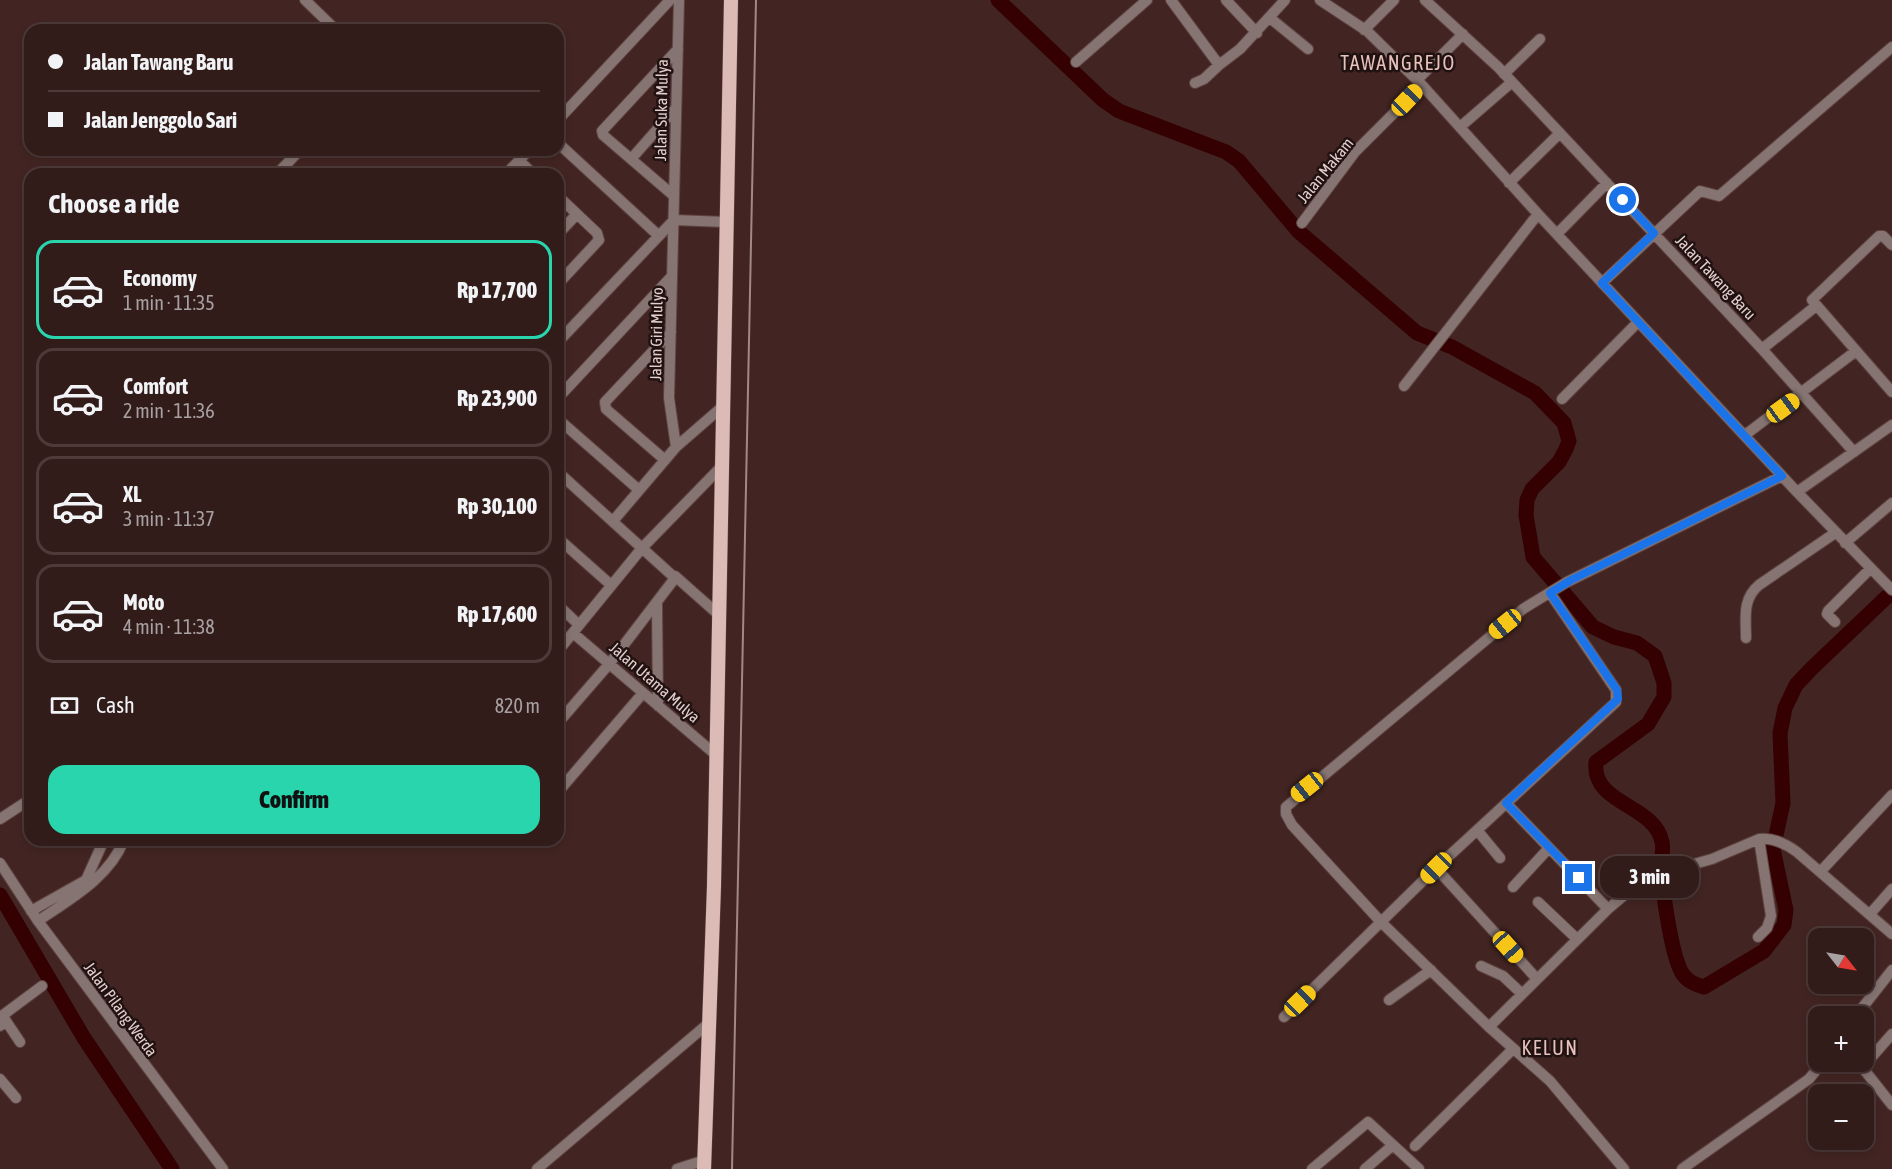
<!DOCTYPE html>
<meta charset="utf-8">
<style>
body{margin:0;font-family:"Asap Condensed",sans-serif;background:#3d2927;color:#f1f3f6;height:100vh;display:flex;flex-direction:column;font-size:22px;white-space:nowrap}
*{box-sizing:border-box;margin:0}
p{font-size:20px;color:#a8a1a2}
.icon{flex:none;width:33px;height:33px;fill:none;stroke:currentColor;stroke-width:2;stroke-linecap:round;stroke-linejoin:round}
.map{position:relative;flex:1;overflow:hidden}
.panel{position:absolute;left:24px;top:168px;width:540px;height:678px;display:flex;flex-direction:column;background:#321c1a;border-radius:18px;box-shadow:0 3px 9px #0003,0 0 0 2px #4d3a39}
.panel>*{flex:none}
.banner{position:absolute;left:24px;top:24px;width:540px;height:132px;border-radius:18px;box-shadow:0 3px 9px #0003,0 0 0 2px #4d3a39;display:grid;align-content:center;height:132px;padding:0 24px;background:#321c1a}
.needle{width:39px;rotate:121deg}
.tools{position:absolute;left:1808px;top:928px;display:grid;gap:12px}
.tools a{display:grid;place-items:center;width:66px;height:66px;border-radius:12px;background:#321c1a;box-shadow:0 3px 9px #0003,0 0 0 2px #4d3a39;font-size:30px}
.end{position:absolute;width:27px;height:27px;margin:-14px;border:8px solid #1a73e8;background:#fff;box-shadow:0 0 0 3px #fff}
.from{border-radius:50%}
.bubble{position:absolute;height:42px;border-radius:18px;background:#321c1a;box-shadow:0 3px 9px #0003,0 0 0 2px #4d3a39;font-size:20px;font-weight:800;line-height:42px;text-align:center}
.car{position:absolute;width:18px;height:36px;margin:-18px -9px;border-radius:8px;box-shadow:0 0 4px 2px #0007;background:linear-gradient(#f5c518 24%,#345 0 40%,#f5c518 0 76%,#345 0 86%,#f5c518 0)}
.banner b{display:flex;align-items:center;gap:21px;height:57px;font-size:22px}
.banner b+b{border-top:2px solid #4d3a39}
.banner i{width:15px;height:15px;background:#f1f3f6}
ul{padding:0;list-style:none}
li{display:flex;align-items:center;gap:18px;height:99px;margin:0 12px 9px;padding:0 12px;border:3px solid #4d3a39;border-radius:18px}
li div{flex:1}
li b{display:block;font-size:22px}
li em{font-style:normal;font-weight:800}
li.on{border-color:#29d5ad}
li>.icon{width:54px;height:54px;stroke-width:1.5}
h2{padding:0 24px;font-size:27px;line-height:72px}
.pay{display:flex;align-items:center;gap:15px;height:66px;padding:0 24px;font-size:22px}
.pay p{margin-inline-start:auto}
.button{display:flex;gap:12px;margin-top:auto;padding:12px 24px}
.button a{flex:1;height:69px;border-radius:18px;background:#29d5ad;color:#111;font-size:24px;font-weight:800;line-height:69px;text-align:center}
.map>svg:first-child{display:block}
</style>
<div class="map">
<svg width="1892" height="1169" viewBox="0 0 1892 1169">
<rect width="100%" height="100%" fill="#422522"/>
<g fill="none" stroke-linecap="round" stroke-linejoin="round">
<path stroke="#340001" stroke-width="15" d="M 998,0 L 1103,100 L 1119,111 L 1226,152 L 1239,161 L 1298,231 L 1417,333 L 1452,347 L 1535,393 L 1564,423 L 1569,441 L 1566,449 L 1559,462 L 1532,489 L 1527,500 L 1526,515 L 1533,557 L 1593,627 L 1614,637 L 1637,643 L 1655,656 L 1664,683 L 1664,697 L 1648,724 L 1596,762 C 1591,805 1655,804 1662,842 C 1664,849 1661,858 1661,865 C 1662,888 1671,954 1682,973 C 1687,981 1694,984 1704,987 L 1764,951 L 1784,925 L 1786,910 L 1773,849 L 1783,803 L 1780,733 L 1785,708 L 1796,685 L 1811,669 L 1892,592
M 0,895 L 84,1038 L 172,1169"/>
<g stroke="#5f4441" stroke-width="12">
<path id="minor" d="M 305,0 L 336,30
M 1171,0 L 1219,65 L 1240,49 L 1285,0
M 1226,0 L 1257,33
M 1320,0 L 1367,31 L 1422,85 L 1538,214 L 1797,492 L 1892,590
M 1425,0 L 1498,67 L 1762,349 L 1854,452
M 1270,18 L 1308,49
M 1364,30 L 1394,0
M 1076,62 L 1147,0
M 1504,74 L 1540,39
M 1417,80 L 1463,34
M 1195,83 L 1204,79 L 1219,65
M 558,120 L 670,0
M 1460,127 L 1512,82
M 558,143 L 659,236
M 632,158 L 676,108
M 519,160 L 533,174
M 277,174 L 300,150
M 506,174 L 529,150
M 1509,183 L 1560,133
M 558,196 L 597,233 L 599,240 L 558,284
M 674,196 L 603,135 L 602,131 L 678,49
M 1302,223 L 1355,152 L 1422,85
M 558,234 L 576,215
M 1557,234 L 1607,183
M 1892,245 L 1883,236 L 1879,236 L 1812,300 L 1892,392
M 1602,283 L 1700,191 L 1719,196 L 1892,47
M 558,342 L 674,220 L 726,222
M 1762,349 L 1816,306
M 1404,386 L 1538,214
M 558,398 L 672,276
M 1562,399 L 1638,322
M 558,419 L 639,490
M 1745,435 L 1856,351
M 676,447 L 669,398 L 679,0
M 665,460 L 606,409 L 605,402 L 671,332
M 558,472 L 675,578 L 610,663 L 558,723
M 1797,492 L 1892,425
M 613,521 L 676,447 L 722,407
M 558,538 L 611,585
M 1845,543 L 1892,503
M 675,576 L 719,615
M 657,604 L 658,706
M 558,605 L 579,625
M 1835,622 L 1827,614 L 1828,611 L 1870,569
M 573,633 L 716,755
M 1746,638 C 1746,618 1742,599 1759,585 L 1835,533
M 558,651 L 642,548 L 720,468
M 558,792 L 643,693
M 1506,803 L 1608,909
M 0,819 L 26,802
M 1477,830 L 1500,858
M 0,863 L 38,921 L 223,1169
M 1436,868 L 1537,979
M 1821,871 L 1892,795
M 1513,887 L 1549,848
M 1538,902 L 1577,939
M 31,911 L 86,880 L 104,840
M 1870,914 L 1892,889
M 38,921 C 70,899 109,878 124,840
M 1758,937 L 1767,928 L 1771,916 L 1759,839
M 1481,966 L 1503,976 L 1522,994
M 1389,1000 L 1431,970
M 1284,1017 L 1436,868 L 1616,702 L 1616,690 L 1550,593
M 1855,1017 L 1892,970
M 6,1021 L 20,1042
M 0,1026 L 6,1021 L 3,1015 L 42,986
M 1489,1027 L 1608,909 L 1634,887 L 1655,875 L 1712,859 L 1759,839 C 1773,837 1786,844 1797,852 L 1892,934
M 1858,1062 L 1892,1105
M 1863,1067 L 1892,1034
M 0,1079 L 16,1098
M 1415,1146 L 1513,1049
M 537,1169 L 710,1022
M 677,1169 L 705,1160
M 1312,1169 L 1368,1122 L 1419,1169
M 1365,1169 L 1393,1145
M 1624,1169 L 1550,1081 L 1489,1027 L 1381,922 L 1292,825 L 1286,814 L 1286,807 L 1523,609 L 1567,582 L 1782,476
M 1682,1169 L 1809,1079 L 1823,1062"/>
</g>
<g stroke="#5f4441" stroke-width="15">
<path id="major" d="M 704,1169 L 714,886 L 731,0"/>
</g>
<use href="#minor" stroke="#857472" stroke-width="10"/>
<use href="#major" stroke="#dcbab6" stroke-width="14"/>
<path stroke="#a28987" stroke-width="2" d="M 732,1169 L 756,0"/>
</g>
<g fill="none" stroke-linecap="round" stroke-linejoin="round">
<path stroke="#1a73e8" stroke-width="8" d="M 1579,878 L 1506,803 L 1618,699 L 1617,690 L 1550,593 L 1571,580 L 1782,476 L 1602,283 L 1654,233 L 1623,200"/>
</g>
<g text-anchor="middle" stroke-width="5" stroke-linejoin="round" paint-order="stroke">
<g font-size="16" fill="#e4cfcd" stroke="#201211">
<text transform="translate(661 110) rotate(-89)" y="6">Jalan Suka Mulya</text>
<text transform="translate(1325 170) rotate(-51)" y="6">Jalan Makam</text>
<text transform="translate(1716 277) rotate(47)" y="6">Jalan Tawang Baru</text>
<text transform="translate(656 334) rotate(-89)" y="6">Jalan Giri Mulyo</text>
<text transform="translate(655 682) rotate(41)" y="6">Jalan Utama Mulya</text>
<text transform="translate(121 1009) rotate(54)" y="6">Jalan Pilang Werda</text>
</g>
<g font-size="20" letter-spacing="1.5" fill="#e8c1bc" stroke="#201211">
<text x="1398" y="70">TAWANGREJO</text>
<text x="1550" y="1055">KELUN</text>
</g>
</g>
</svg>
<div class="tools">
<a><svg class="needle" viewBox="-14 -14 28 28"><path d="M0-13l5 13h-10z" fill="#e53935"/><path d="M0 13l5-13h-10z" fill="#a8a1a2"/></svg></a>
<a>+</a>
<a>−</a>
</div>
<i class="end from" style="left:1623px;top:200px"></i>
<i class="end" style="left:1579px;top:878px"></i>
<div class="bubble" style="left:1600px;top:856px;width:99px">3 min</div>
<i class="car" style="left:1407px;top:100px;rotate:44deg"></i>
<i class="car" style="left:1783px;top:408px;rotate:54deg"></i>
<i class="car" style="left:1505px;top:624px;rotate:231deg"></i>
<i class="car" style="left:1307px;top:787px;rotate:231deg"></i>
<i class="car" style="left:1436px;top:868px;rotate:225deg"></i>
<i class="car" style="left:1508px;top:947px;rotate:138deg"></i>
<i class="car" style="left:1300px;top:1001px;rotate:46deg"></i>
<div class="banner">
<b><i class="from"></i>Jalan Tawang Baru</b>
<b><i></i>Jalan Jenggolo Sari</b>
</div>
<section class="panel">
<h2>Choose a ride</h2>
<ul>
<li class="on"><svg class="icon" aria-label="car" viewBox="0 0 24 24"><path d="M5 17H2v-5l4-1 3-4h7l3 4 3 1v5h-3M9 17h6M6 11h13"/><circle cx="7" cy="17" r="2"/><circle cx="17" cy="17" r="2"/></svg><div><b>Economy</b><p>1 min · 11:35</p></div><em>Rp 17,700</em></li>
<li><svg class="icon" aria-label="car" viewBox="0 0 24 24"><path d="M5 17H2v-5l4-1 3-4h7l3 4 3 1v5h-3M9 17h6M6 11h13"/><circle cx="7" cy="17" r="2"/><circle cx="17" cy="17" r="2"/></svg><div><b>Comfort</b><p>2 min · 11:36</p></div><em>Rp 23,900</em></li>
<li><svg class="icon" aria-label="car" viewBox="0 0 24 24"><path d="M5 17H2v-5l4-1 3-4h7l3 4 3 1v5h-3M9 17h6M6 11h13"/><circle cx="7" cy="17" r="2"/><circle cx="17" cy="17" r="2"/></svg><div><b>XL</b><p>3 min · 11:37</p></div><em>Rp 30,100</em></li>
<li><svg class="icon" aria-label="car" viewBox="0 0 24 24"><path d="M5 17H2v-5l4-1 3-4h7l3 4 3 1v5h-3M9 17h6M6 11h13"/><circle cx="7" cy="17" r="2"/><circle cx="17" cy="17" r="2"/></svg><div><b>Moto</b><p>4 min · 11:38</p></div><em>Rp 17,600</em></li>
</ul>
<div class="pay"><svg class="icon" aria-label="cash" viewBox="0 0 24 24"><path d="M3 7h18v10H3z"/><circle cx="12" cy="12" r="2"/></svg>Cash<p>820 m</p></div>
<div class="button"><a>Confirm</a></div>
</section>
</div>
